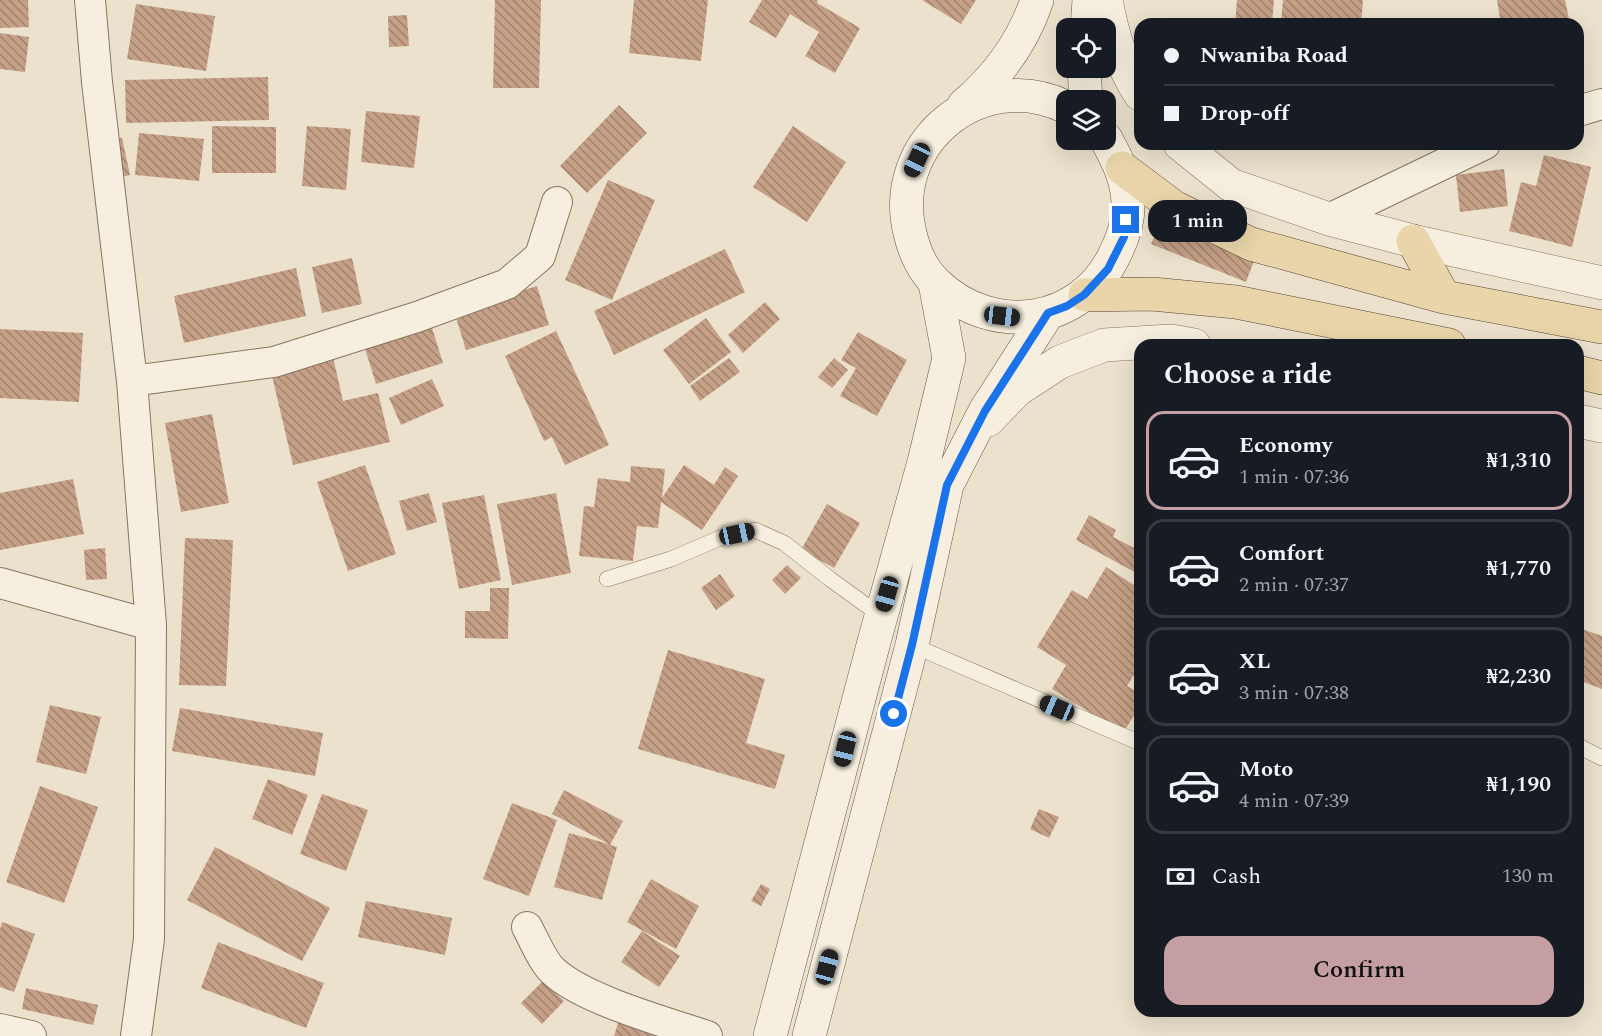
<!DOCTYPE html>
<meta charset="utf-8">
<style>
body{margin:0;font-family:Spectral,serif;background:#20242c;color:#f1f3f6;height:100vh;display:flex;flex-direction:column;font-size:22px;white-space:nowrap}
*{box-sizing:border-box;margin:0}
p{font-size:20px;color:#9ea1a6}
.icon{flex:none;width:33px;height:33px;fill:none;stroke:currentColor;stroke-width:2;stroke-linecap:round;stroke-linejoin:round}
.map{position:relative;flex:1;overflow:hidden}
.sheet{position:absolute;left:1134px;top:339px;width:450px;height:678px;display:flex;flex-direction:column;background:#171b24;border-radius:18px;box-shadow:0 6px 24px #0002}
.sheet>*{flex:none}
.hud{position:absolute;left:1134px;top:18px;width:450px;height:132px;border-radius:18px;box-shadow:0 6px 24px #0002;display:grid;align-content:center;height:132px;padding:0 30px;background:#171b24}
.fabs{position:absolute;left:1056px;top:18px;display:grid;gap:12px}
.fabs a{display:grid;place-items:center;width:60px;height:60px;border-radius:12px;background:#171b24;box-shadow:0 6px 24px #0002;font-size:30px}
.end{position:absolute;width:27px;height:27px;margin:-14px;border:8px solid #1a73e8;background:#fff;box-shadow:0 0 0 3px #fff}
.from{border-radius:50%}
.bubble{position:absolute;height:42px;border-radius:18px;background:#171b24;box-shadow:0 6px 24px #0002;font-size:20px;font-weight:600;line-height:42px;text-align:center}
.car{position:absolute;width:18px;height:36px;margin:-18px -9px;border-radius:8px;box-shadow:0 0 4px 2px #0007;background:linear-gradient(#222 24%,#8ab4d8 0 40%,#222 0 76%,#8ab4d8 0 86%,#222 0)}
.hud b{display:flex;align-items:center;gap:21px;height:57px;font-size:22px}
.hud b+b{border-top:2px solid #363941}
.hud i{width:15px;height:15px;background:#f1f3f6}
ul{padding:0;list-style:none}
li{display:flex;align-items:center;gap:18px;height:99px;margin:0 12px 9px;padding:0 18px;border:3px solid #363941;border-radius:18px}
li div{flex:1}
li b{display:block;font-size:22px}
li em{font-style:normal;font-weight:600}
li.current{border-color:#c59ea1}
li>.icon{width:54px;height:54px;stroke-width:1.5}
h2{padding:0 30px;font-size:27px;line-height:72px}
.pay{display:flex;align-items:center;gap:15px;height:66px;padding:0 30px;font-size:22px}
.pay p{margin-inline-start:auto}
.cta{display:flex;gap:12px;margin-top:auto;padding:12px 30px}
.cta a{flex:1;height:69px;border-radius:18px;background:#c59ea1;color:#111;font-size:24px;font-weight:600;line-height:69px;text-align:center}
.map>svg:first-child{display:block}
</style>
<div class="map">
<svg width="1602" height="1036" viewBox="0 0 1602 1036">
<defs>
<pattern id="building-back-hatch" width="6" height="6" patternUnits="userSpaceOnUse" patternTransform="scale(1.5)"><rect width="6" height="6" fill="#c5a086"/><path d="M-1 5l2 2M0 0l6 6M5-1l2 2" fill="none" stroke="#a1836d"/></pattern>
</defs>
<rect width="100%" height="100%" fill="#ebe1cc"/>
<path fill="url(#building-back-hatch)" d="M 0,0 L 28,0 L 29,27 L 0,28 Z
M 495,0 L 541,0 L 539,88 L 493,88 Z
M 634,0 L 708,0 L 701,61 L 629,53 Z
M 762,0 L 818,0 L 817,3 L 860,28 L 835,73 L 805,56 L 819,32 L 790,14 L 776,38 L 749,22 Z
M 922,0 L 976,0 L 961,24 Z
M 1237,0 L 1274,0 L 1272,24 L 1235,24 Z
M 1283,0 L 1363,0 L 1361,24 L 1281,24 Z
M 1497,0 L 1565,0 L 1570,24 L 1501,24 Z
M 136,4 L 215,16 L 206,71 L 127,59 Z
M 407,15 L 409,46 L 389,47 L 388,16 Z
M 0,33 L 29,37 L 25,72 L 0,69 Z
M 268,77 L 269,120 L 126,123 L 125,80 Z
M 619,105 L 647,133 L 587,193 L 560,166 Z
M 366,111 L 420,116 L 414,168 L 361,162 Z
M 212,126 L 276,127 L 276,173 L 212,173 Z
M 307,126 L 351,129 L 346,190 L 302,186 Z
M 793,126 L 846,162 L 807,222 L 753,187 Z
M 139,133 L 204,139 L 199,181 L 135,175 Z
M 122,138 L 130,175 L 107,180 L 99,143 Z
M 1544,155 L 1591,167 L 1572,247 L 1509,231 L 1521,182 L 1536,186 Z
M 1504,169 L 1508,206 L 1460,212 L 1456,175 Z
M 608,180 L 655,200 L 612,300 L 565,280 Z
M 1160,223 L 1254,261 L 1246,282 L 1151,244 Z
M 725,249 L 745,292 L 614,355 L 594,311 Z
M 352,258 L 362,304 L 322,313 L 312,267 Z
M 296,268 L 306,316 L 184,343 L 174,296 Z
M 537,286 L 549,325 L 466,350 L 454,311 Z
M 765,302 L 780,319 L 743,353 L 728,335 Z
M 428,315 L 443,363 L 376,384 L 361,336 Z
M 706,318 L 731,352 L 689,384 L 663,350 Z
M 0,329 L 83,333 L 79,402 L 0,398 Z
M 556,331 L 609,445 L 565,465 L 552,437 L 544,441 L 505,356 Z
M 858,332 L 907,360 L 877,416 L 840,396 L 856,368 L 841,360 Z
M 330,344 L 343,401 L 378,393 L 390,442 L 293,465 L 268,359 Z
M 729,358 L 740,372 L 700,401 L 690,386 Z
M 834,358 L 848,370 L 832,388 L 818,377 Z
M 432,379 L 444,406 L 401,425 L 389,398 Z
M 212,414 L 229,503 L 181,512 L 165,423 Z
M 365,465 L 396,554 L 348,571 L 317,482 Z
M 684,465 L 714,485 L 725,467 L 738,476 L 702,530 L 661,502 L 658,528 L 637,526 L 633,561 L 579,556 L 584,506 L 594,507 L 598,478 L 630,482 L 631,466 L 665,469 L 662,498 Z
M 73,479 L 84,534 L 0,550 L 0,493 Z
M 429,493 L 437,522 L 407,531 L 399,501 Z
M 556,493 L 571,573 L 512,585 L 497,504 Z
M 484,495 L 501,580 L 459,589 L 442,503 Z
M 827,504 L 860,523 L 834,568 L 801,550 Z
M 1089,515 L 1116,530 L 1113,537 L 1140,551 L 1140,575 L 1076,540 Z
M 185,538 L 233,540 L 226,686 L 179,685 Z
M 105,548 L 107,579 L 86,580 L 84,550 Z
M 787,565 L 801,578 L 785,594 L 772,580 Z
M 1106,567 L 1140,589 L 1140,665 L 1127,686 L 1140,694 L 1140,706 L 1123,733 L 1052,689 L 1066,665 L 1037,647 L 1072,590 L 1087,599 Z
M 720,574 L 735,596 L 716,610 L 701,588 Z
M 490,588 L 509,588 L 508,639 L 465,638 L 465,611 L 490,611 Z
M 1579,628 L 1602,636 L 1602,689 L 1578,680 Z
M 668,650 L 765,679 L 746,743 L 785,755 L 775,789 L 638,749 Z
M 50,705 L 101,717 L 86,774 L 36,762 Z
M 180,708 L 323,733 L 315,776 L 172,751 Z
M 268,779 L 308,795 L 292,835 L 252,819 Z
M 40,786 L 98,807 L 64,903 L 6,882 Z
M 564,790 L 623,821 L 610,845 L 617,847 L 602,900 L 554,887 L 569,833 L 609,844 L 552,814 Z
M 322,794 L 368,810 L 346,871 L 300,854 Z
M 512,803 L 557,820 L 529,896 L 483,879 Z
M 1039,809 L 1059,817 L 1049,838 L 1030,829 Z
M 215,847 L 330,908 L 302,961 L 187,900 Z
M 651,879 L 699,906 L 676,949 L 627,922 Z
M 761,884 L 770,889 L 761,906 L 751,901 Z
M 366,901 L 452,918 L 445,955 L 358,937 Z
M 2,922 L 35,934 L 14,992 L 0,987 L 0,929 Z
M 642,931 L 680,956 L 659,987 L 621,962 Z
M 218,942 L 324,983 L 306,1028 L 201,988 Z
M 543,981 L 564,1001 L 542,1024 L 521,1003 Z
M 26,988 L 98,1005 L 93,1025 L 22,1009 Z
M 622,1010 L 710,1036 L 614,1036 Z"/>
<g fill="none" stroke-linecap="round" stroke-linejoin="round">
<g stroke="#877561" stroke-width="16">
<path id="service" d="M 607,579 L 671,559 L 720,538 L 755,530 L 784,543 L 830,579 L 881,616
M 912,645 L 1140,743
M 1578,746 L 1602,758"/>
</g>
<g stroke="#877561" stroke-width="32">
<path id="minor" d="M 90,0 L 97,82 L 132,381 L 151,625 L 149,939 L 136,1036
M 1578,111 L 1602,104
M 1329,219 L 1485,144
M 132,381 L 274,362 L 417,317 L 507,284 L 540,256 L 557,202
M 0,583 L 151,625
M 527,927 C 534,940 543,962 553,971 C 584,1000 666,1022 707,1036
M 0,1029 L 31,1036"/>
</g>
<g stroke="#877561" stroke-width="34">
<path id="tertiary" d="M 1106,0 C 1112,34 1121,65 1140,94
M 1180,144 L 1231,185 L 1329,219 L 1413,241 L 1602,283
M 988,420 L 1017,390 L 1060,362 L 1104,345 L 1171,341 L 1194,345
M 1578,421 L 1602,426"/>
</g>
<g stroke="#695644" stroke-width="34">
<path id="secondary" d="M 1087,28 L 1089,0
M 1084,68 L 1086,100
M 964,105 C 997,77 1023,42 1037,0
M 1066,107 C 982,66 887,141 910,233 C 914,251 923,271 937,284 C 993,337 1081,326 1115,254 C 1123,238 1129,220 1128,202 C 1127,178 1117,159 1106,139
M 770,1036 L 875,638 L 924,462 L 949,358 L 935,283
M 809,1036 L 912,645 L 947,485 L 985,411 L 1048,313"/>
</g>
<g stroke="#554435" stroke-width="34">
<path id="primary" d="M 1122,168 L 1174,207 L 1251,244 L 1444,297 L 1602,327
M 1413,241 L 1444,297
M 1085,295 L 1152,294 L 1236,302 L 1449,345
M 1578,372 L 1602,378"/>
</g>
<use href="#service" stroke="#f6efdf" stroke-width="15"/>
<use href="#minor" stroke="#f6efdf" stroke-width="30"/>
<use href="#tertiary" stroke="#f6efdf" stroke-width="33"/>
<use href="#secondary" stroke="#f6efdf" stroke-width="33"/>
<use href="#primary" stroke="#e9d5a9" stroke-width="33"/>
</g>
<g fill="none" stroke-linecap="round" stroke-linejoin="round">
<path stroke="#1a73e8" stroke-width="8" d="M 894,714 L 912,645 L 947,485 L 985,411 L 1048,313 L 1067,306 L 1084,295 L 1108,269 L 1124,237 L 1126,220"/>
</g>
</svg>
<div class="fabs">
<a><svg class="icon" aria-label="locate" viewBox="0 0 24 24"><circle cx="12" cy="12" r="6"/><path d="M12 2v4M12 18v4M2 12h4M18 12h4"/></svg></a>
<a><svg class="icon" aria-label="layers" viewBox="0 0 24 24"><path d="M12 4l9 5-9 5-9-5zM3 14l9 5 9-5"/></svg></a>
</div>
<i class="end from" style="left:894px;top:714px"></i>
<i class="end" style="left:1126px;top:220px"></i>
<div class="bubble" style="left:1148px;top:200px;width:99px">1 min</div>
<i class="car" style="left:917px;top:160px;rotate:205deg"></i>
<i class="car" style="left:1002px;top:316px;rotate:97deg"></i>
<i class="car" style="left:737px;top:534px;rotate:78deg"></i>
<i class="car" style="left:887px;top:594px;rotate:196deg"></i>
<i class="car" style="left:1057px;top:708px;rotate:293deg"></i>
<i class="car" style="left:845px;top:749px;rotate:194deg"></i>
<i class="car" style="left:827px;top:967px;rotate:15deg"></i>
<div class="hud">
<b><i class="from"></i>Nwaniba Road</b>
<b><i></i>Drop-off</b>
</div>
<section class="sheet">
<h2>Choose a ride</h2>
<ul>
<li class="current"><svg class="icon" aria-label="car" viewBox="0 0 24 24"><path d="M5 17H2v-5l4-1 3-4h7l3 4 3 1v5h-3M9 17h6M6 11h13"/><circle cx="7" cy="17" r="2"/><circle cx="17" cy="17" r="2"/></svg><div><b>Economy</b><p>1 min · 07:36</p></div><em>₦1,310</em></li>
<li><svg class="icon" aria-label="car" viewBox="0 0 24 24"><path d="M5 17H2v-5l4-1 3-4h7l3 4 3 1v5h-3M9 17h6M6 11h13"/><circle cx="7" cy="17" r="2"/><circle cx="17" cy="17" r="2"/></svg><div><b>Comfort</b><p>2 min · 07:37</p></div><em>₦1,770</em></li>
<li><svg class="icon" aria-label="car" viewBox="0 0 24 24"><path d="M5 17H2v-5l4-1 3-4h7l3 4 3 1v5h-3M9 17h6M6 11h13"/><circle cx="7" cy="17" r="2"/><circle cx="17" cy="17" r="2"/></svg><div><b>XL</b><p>3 min · 07:38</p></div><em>₦2,230</em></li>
<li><svg class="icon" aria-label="car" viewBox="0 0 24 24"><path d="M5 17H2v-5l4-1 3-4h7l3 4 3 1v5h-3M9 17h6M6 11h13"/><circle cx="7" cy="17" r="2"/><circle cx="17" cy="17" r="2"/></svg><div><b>Moto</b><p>4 min · 07:39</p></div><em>₦1,190</em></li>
</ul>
<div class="pay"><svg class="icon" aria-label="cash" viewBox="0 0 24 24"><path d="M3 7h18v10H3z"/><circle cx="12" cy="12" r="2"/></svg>Cash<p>130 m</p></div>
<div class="cta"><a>Confirm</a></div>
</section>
</div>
